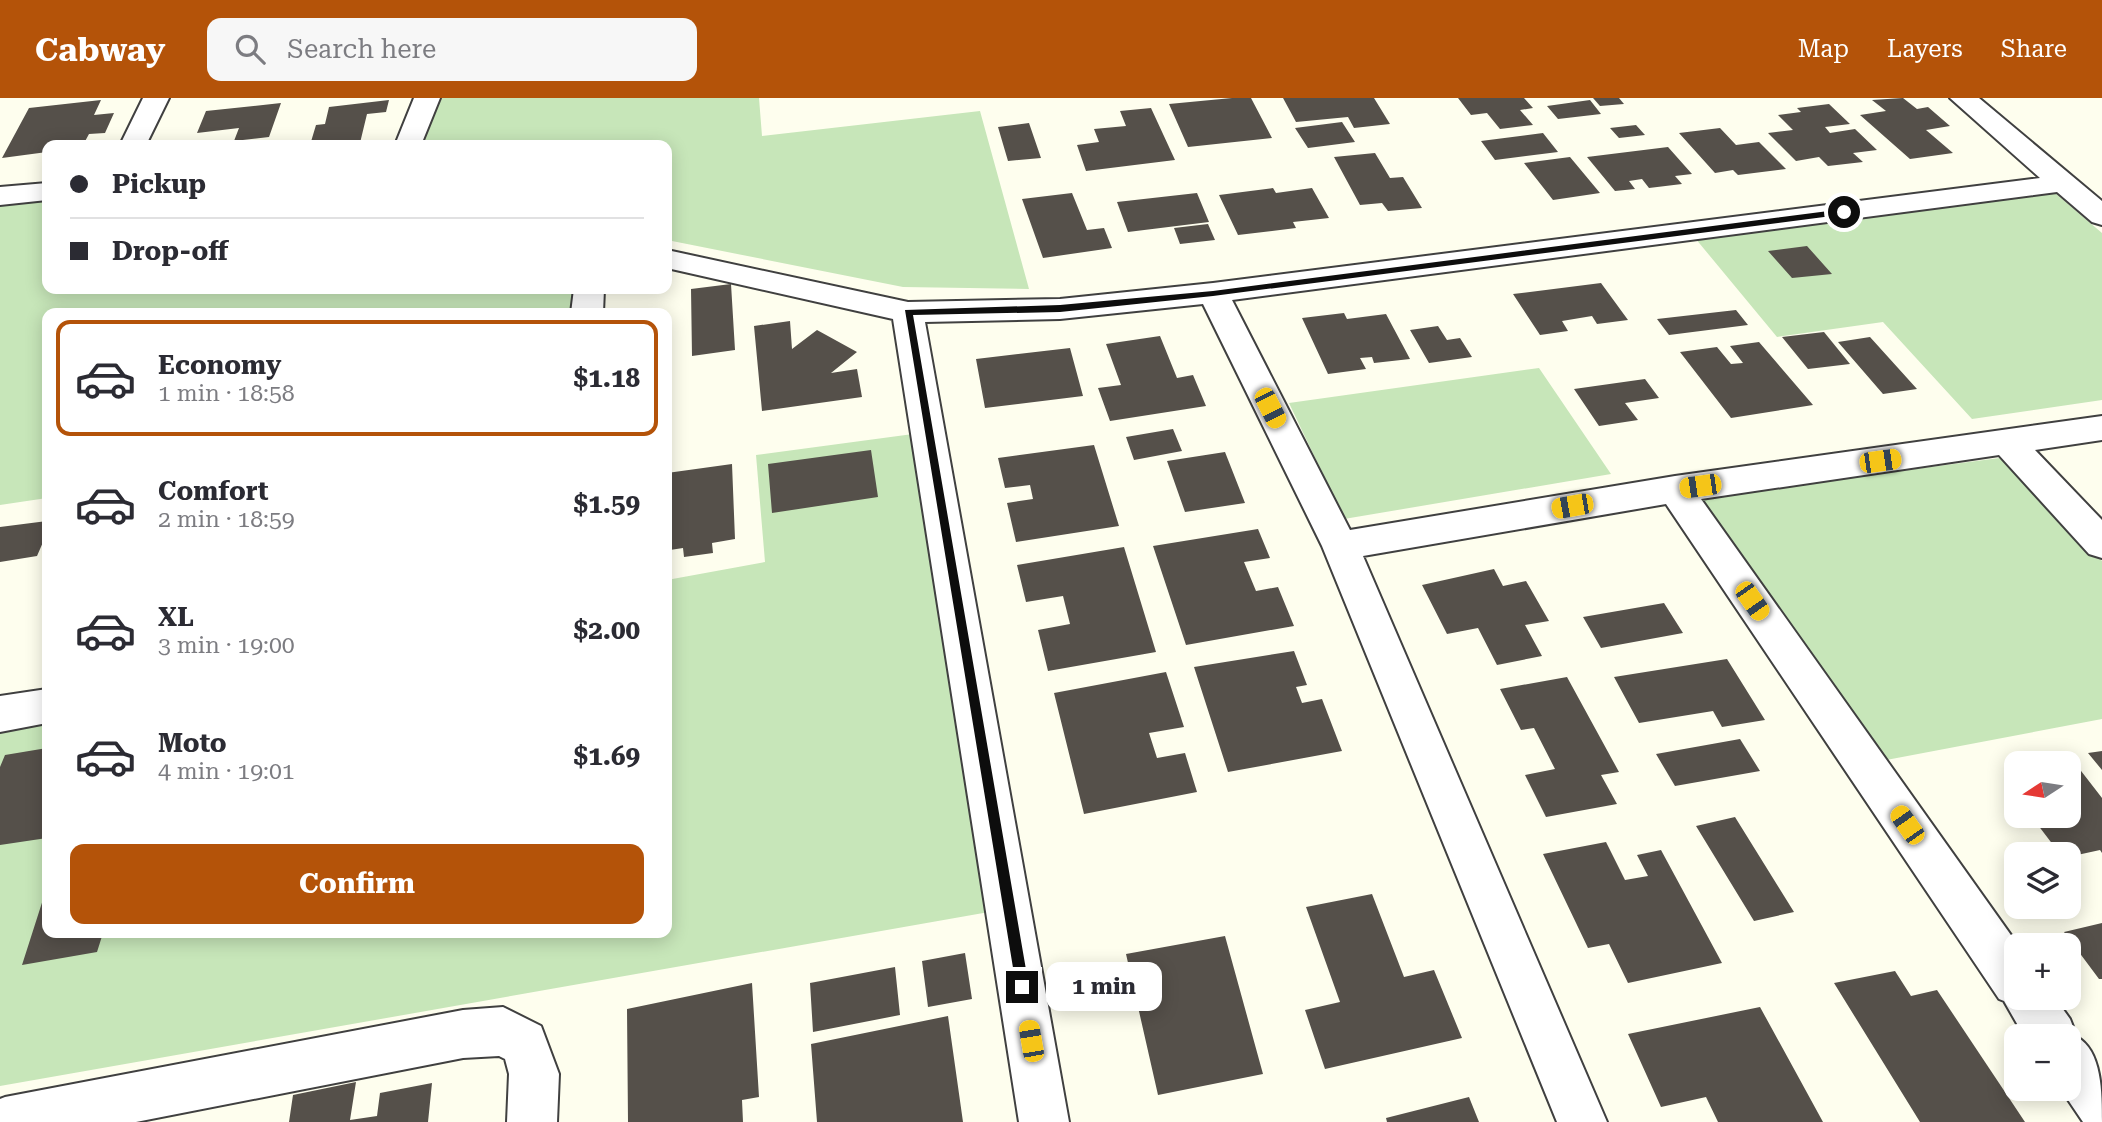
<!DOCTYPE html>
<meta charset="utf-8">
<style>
body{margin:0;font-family:"Roboto Serif",serif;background:#f7f7f7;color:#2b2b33;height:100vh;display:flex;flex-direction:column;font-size:26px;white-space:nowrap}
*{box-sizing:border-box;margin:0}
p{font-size:23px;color:#7c7c81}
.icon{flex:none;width:38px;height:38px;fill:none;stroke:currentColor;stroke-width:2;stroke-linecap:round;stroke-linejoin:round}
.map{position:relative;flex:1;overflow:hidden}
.sheet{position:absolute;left:42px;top:210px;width:630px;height:630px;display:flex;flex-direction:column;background:#fff;border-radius:14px;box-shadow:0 4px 18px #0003}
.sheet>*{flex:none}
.banner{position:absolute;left:42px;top:42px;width:630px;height:154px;border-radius:14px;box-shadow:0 4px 18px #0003;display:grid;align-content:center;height:154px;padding:0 28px;background:#fff}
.needle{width:46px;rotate:258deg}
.buttons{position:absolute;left:2004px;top:653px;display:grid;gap:14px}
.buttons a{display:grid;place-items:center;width:77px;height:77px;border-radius:14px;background:#fff;box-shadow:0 4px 18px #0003;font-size:35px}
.end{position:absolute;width:32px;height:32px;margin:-16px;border:9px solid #0d0d0d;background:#fff;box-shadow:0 0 0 4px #fff}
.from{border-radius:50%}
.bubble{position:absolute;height:49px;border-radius:14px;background:#fff;box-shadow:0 4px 18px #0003;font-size:23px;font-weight:700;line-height:49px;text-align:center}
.car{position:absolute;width:21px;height:42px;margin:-21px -10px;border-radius:9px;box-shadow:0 0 5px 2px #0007;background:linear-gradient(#f5c518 24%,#345 0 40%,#f5c518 0 76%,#345 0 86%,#f5c518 0)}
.banner b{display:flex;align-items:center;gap:24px;height:66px;font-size:26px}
.banner b+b{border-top:2px solid #e1e1e2}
.banner i{width:18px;height:18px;background:#2b2b33}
ul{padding:12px 0 0;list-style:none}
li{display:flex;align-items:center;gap:21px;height:116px;margin:0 14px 10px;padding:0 14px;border:4px solid transparent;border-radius:14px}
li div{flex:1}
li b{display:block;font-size:26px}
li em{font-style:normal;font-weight:700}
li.selected{border-color:#b45309}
li>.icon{width:63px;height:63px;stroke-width:1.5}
.action{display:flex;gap:14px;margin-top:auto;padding:14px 28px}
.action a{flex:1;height:80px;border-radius:14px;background:#b45309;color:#fff;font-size:28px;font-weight:700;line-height:80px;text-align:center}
header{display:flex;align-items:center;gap:42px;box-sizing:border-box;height:98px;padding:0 35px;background:#b45309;color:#fff}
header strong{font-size:33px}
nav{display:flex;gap:38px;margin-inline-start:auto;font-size:24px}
.search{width:490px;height:63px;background:#f7f7f7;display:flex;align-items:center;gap:18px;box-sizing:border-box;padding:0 24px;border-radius:14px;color:#7c7c81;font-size:26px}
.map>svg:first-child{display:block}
</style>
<header>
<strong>Cabway</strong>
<div class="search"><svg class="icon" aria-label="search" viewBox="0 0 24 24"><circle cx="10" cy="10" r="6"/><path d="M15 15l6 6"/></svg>Search here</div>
<nav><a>Map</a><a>Layers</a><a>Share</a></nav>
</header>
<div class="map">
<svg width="2102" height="1024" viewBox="0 0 2102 1024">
<rect width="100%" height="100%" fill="#fefeee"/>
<path fill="#c7e6b9" d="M 435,0 L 759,0 L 762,38 L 980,13 L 1029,191 L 903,189 L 667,142 L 667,47 L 420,47 Z
M 2055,95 L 2102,135 L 2102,302 L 1972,321 L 1883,224 L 1777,239 L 1695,140 Z
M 47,101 L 47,191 L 576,191 L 575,215 L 47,215 L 47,400 L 0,407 L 0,105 Z
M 1539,270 L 1611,376 L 1344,421 L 1289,305 Z
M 913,336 L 989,814 L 0,988 L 0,625 L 47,618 L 47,835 L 667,835 L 667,482 L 765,464 L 756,357 Z
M 2007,359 L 2102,463 L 2102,621 L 1881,663 L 1695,400 Z"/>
<path fill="#55504a" d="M 1232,0 L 1251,0 L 1272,40 L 1188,49 L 1169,6 Z
M 1283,0 L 1374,0 L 1390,26 L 1354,30 L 1348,19 L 1296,24 Z
M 1458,0 L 1524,0 L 1533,10 L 1520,12 L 1533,27 L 1500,31 L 1487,15 L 1471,17 Z
M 1593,0 L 1619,0 L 1624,6 L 1600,8 Z
M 1903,0 L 1917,11 L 1928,9 L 1950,28 L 1926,32 L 1953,55 L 1910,61 L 1860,17 L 1886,13 L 1872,2 Z
M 101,2 L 94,17 L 114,15 L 105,35 L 89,36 L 83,47 L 47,47 L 47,54 L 2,60 L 29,10 Z
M 389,2 L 386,14 L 367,16 L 360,45 L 310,47 L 316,27 L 325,26 L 329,9 Z
M 1590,2 L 1601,16 L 1558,21 L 1547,8 Z
M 281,5 L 269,39 L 234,43 L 239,30 L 197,35 L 206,13 Z
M 1829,6 L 1850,26 L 1825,29 L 1830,35 L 1855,31 L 1877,52 L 1853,55 L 1863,64 L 1828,68 L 1819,59 L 1796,63 L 1768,35 L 1793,32 L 1778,17 L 1801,14 L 1797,10 Z
M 1151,10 L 1175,62 L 1086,73 L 1077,47 L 1099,44 L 1094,31 L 1126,28 L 1120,13 Z
M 1342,24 L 1355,44 L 1308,50 L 1295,30 Z
M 1029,25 L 1041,60 L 1008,63 L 998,29 Z
M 1636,27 L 1645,37 L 1619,40 L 1610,30 Z
M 1720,30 L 1736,47 L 1759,44 L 1786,71 L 1738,77 L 1733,72 L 1715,75 L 1679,35 Z
M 1543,35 L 1558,54 L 1495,62 L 1481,43 Z
M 1668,49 L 1692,76 L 1675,78 L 1682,86 L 1649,90 L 1642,81 L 1629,83 L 1635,91 L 1615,93 L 1587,59 Z
M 1375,55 L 1390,80 L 1403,79 L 1422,110 L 1388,113 L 1382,105 L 1360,107 L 1334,59 Z
M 1570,59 L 1600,95 L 1553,102 L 1524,65 Z
M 1273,90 L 1276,95 L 1312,90 L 1329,120 L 1293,124 L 1296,130 L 1238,137 L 1219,97 Z
M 1072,95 L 1087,132 L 1104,130 L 1112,150 L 1043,160 L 1022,101 Z
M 1197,95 L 1209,124 L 1128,134 L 1117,104 Z
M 1208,126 L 1215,142 L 1180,146 L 1174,130 Z
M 1807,148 L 1832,176 L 1792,180 L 1768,153 Z
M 1601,185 L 1628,222 L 1597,226 L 1592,218 L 1562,223 L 1568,233 L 1540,237 L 1513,196 Z
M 731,186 L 735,252 L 692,258 L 691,191 Z
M 1736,212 L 1748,227 L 1669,237 L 1657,221 Z
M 1344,215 L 1347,221 L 1386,216 L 1410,261 L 1374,265 L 1372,259 L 1360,260 L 1366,271 L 1328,276 L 1302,220 Z
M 790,223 L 792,251 L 817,232 L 857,254 L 831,275 L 857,271 L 862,299 L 762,313 L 754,228 Z
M 1438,228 L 1447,242 L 1460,240 L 1472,259 L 1429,265 L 1410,232 Z
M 1824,234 L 1850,266 L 1808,271 L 1782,239 Z
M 1160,238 L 1177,280 L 1193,277 L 1206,308 L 1110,323 L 1098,290 L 1121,287 L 1106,246 Z
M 1870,239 L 1917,291 L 1883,296 L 1838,244 Z
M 1759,244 L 1813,307 L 1731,320 L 1680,254 L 1717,249 L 1731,266 L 1743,265 L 1730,248 Z
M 1070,250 L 1083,298 L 985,310 L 976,261 Z
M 1645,281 L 1659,300 L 1625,305 L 1638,322 L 1599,328 L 1574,291 Z
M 1173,331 L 1182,353 L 1134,362 L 1126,339 Z
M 1094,347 L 1119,428 L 1016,444 L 1007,405 L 1033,401 L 1030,387 L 1005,390 L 998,360 Z
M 871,352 L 878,399 L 772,415 L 768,366 Z
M 1225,354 L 1245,405 L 1185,414 L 1167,363 Z
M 732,366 L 735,441 L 712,445 L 713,455 L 684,459 L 683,450 L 670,452 L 670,463 L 667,463 L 667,375 Z
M 47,423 L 47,435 L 37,458 L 0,464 L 0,429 Z
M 1258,431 L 1270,460 L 1244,464 L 1256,493 L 1278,489 L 1294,528 L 1186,547 L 1153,448 Z
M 1124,449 L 1156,554 L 1048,573 L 1038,532 L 1070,526 L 1063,498 L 1026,504 L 1017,467 Z
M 1494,471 L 1503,488 L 1526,483 L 1549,523 L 1525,527 L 1542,558 L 1497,567 L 1478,530 L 1447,536 L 1422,487 Z
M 1664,505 L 1683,535 L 1601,550 L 1583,519 Z
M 1294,553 L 1307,587 L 1296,589 L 1302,605 L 1322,601 L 1342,653 L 1228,674 L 1194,569 Z
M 1727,561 L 1765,622 L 1722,629 L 1713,613 L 1639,625 L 1614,579 Z
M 1166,574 L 1184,629 L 1149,635 L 1157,660 L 1185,655 L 1197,694 L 1084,716 L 1054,595 Z
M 1567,579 L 1619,674 L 1601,677 L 1617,706 L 1546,719 L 1525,677 L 1555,671 L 1534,630 L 1521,632 L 1500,591 Z
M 1740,641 L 1760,673 L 1675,688 L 1656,656 Z
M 47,650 L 47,740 L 0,747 L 0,669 L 5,657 Z
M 2102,653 L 2102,672 L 2088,655 Z
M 2078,669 L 2102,700 L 2102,755 L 2100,752 L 2068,759 L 2068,756 L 2060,756 L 2031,718 L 2068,718 L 2068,671 Z
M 1735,719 L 1794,814 L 1754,823 L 1696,728 Z
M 1606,744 L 1625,782 L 1648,778 L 1637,757 L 1661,752 L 1722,865 L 1628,885 L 1609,846 L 1588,850 L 1543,756 Z
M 47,789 L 47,835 L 103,835 L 97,854 L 22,867 Z
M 1372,796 L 1404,879 L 1434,872 L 1462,940 L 1325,971 L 1305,912 L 1340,904 L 1306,809 Z
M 2102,825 L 2102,881 L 2099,881 L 2064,834 Z
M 1225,838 L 1263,976 L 1158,997 L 1126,856 Z
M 965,855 L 972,901 L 928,909 L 922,863 Z
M 895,869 L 900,917 L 813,934 L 810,885 Z
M 1895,873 L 1911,898 L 1937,892 L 2025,1024 L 1920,1024 L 1834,885 Z
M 752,885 L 759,999 L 742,1002 L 743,1024 L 628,1024 L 627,911 Z
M 1760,909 L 1823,1024 L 1718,1024 L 1706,999 L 1661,1009 L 1628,936 Z
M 948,918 L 963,1024 L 817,1024 L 811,946 Z
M 356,984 L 350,1022 L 377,1018 L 380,995 L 432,985 L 428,1024 L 289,1024 L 293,997 Z
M 1469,999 L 1479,1024 L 1387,1024 L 1386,1020 Z"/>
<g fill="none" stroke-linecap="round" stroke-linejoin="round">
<g stroke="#404040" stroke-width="4">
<path id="minor" d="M 143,0 L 169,0 L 146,47 L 120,47 Z
M 414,0 L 440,0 L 421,47 L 395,47 Z
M 1950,0 L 1979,0 L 2102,103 L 2102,127 L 2092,124 L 2057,94 L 1232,202 L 1350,432 L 1675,378 L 2102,318 L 2102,342 L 2035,352 L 2102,422 L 2102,460 L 2089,456 L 1999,357 L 1701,401 L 2018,847 L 2016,847 L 2016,900 L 2055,900 L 2070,921 L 2077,939 C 2102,953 2102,995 2102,1024 L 2083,1024 L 2060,990 L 2068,990 L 2068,938 L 2024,938 L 2004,903 L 1999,901 L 1666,406 L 1363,458 L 1607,1024 L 1557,1024 L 1322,448 L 1203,206 L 1060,221 L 925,224 L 1069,1024 L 1019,1024 L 893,221 L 667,170 L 667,152 L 908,204 L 1060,201 L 1213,185 L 2040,80 Z
M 47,85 L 47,102 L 0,107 L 0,89 Z
M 574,191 L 604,191 L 603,215 L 571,215 Z
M 47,591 L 47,625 L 0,634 L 0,598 Z
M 503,909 L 541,928 L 559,976 L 557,1024 L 507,1024 L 509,976 L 505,961 L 499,958 L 463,960 L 136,1024 L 0,1024 L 0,1001 L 5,999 L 463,912 Z"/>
</g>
<use href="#minor" fill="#fff" fill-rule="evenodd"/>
</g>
<path fill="#0d0d0d" d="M 1844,111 L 1847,116 L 1213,198 L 1060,214 L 913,217 L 1029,889 L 1027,894 L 1017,894 L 905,212 L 1060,207 L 1213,193 Z"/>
</svg>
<div class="buttons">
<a><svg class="needle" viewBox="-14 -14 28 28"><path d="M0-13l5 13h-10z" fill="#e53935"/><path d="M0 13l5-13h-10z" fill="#7c7c81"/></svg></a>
<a><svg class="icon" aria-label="layers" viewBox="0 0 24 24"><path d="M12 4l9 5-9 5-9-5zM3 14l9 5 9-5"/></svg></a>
<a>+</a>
<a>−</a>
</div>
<i class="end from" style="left:1844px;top:114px"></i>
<i class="end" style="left:1022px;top:889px"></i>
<div class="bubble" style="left:1046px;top:864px;width:116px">1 min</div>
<i class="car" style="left:1270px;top:310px;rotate:153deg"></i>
<i class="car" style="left:1880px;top:363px;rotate:82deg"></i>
<i class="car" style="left:1700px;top:388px;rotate:262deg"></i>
<i class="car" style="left:1572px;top:408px;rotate:260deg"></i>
<i class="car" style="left:1752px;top:503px;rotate:145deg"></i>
<i class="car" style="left:1907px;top:727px;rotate:325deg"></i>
<i class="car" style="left:1031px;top:943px;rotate:350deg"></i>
<div class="banner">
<b><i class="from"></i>Pickup</b>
<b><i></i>Drop-off</b>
</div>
<section class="sheet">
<ul>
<li class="selected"><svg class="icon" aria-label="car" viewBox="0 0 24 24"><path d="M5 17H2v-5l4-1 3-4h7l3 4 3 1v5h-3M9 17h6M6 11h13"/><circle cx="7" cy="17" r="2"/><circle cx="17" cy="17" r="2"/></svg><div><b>Economy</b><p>1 min · 18:58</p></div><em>$1.18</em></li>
<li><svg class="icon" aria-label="car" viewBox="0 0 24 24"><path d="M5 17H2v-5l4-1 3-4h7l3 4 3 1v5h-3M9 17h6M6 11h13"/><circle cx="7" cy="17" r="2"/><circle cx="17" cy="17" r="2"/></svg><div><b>Comfort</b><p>2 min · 18:59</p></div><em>$1.59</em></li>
<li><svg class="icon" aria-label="car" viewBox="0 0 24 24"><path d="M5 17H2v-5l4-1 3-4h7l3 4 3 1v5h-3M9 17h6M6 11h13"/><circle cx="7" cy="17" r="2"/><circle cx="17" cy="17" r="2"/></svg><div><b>XL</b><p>3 min · 19:00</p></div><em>$2.00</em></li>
<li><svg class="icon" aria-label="car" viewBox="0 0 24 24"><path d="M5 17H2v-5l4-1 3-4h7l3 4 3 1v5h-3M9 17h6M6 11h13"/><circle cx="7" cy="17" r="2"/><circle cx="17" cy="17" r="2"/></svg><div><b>Moto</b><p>4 min · 19:01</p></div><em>$1.69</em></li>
</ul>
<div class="action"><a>Confirm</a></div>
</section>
</div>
